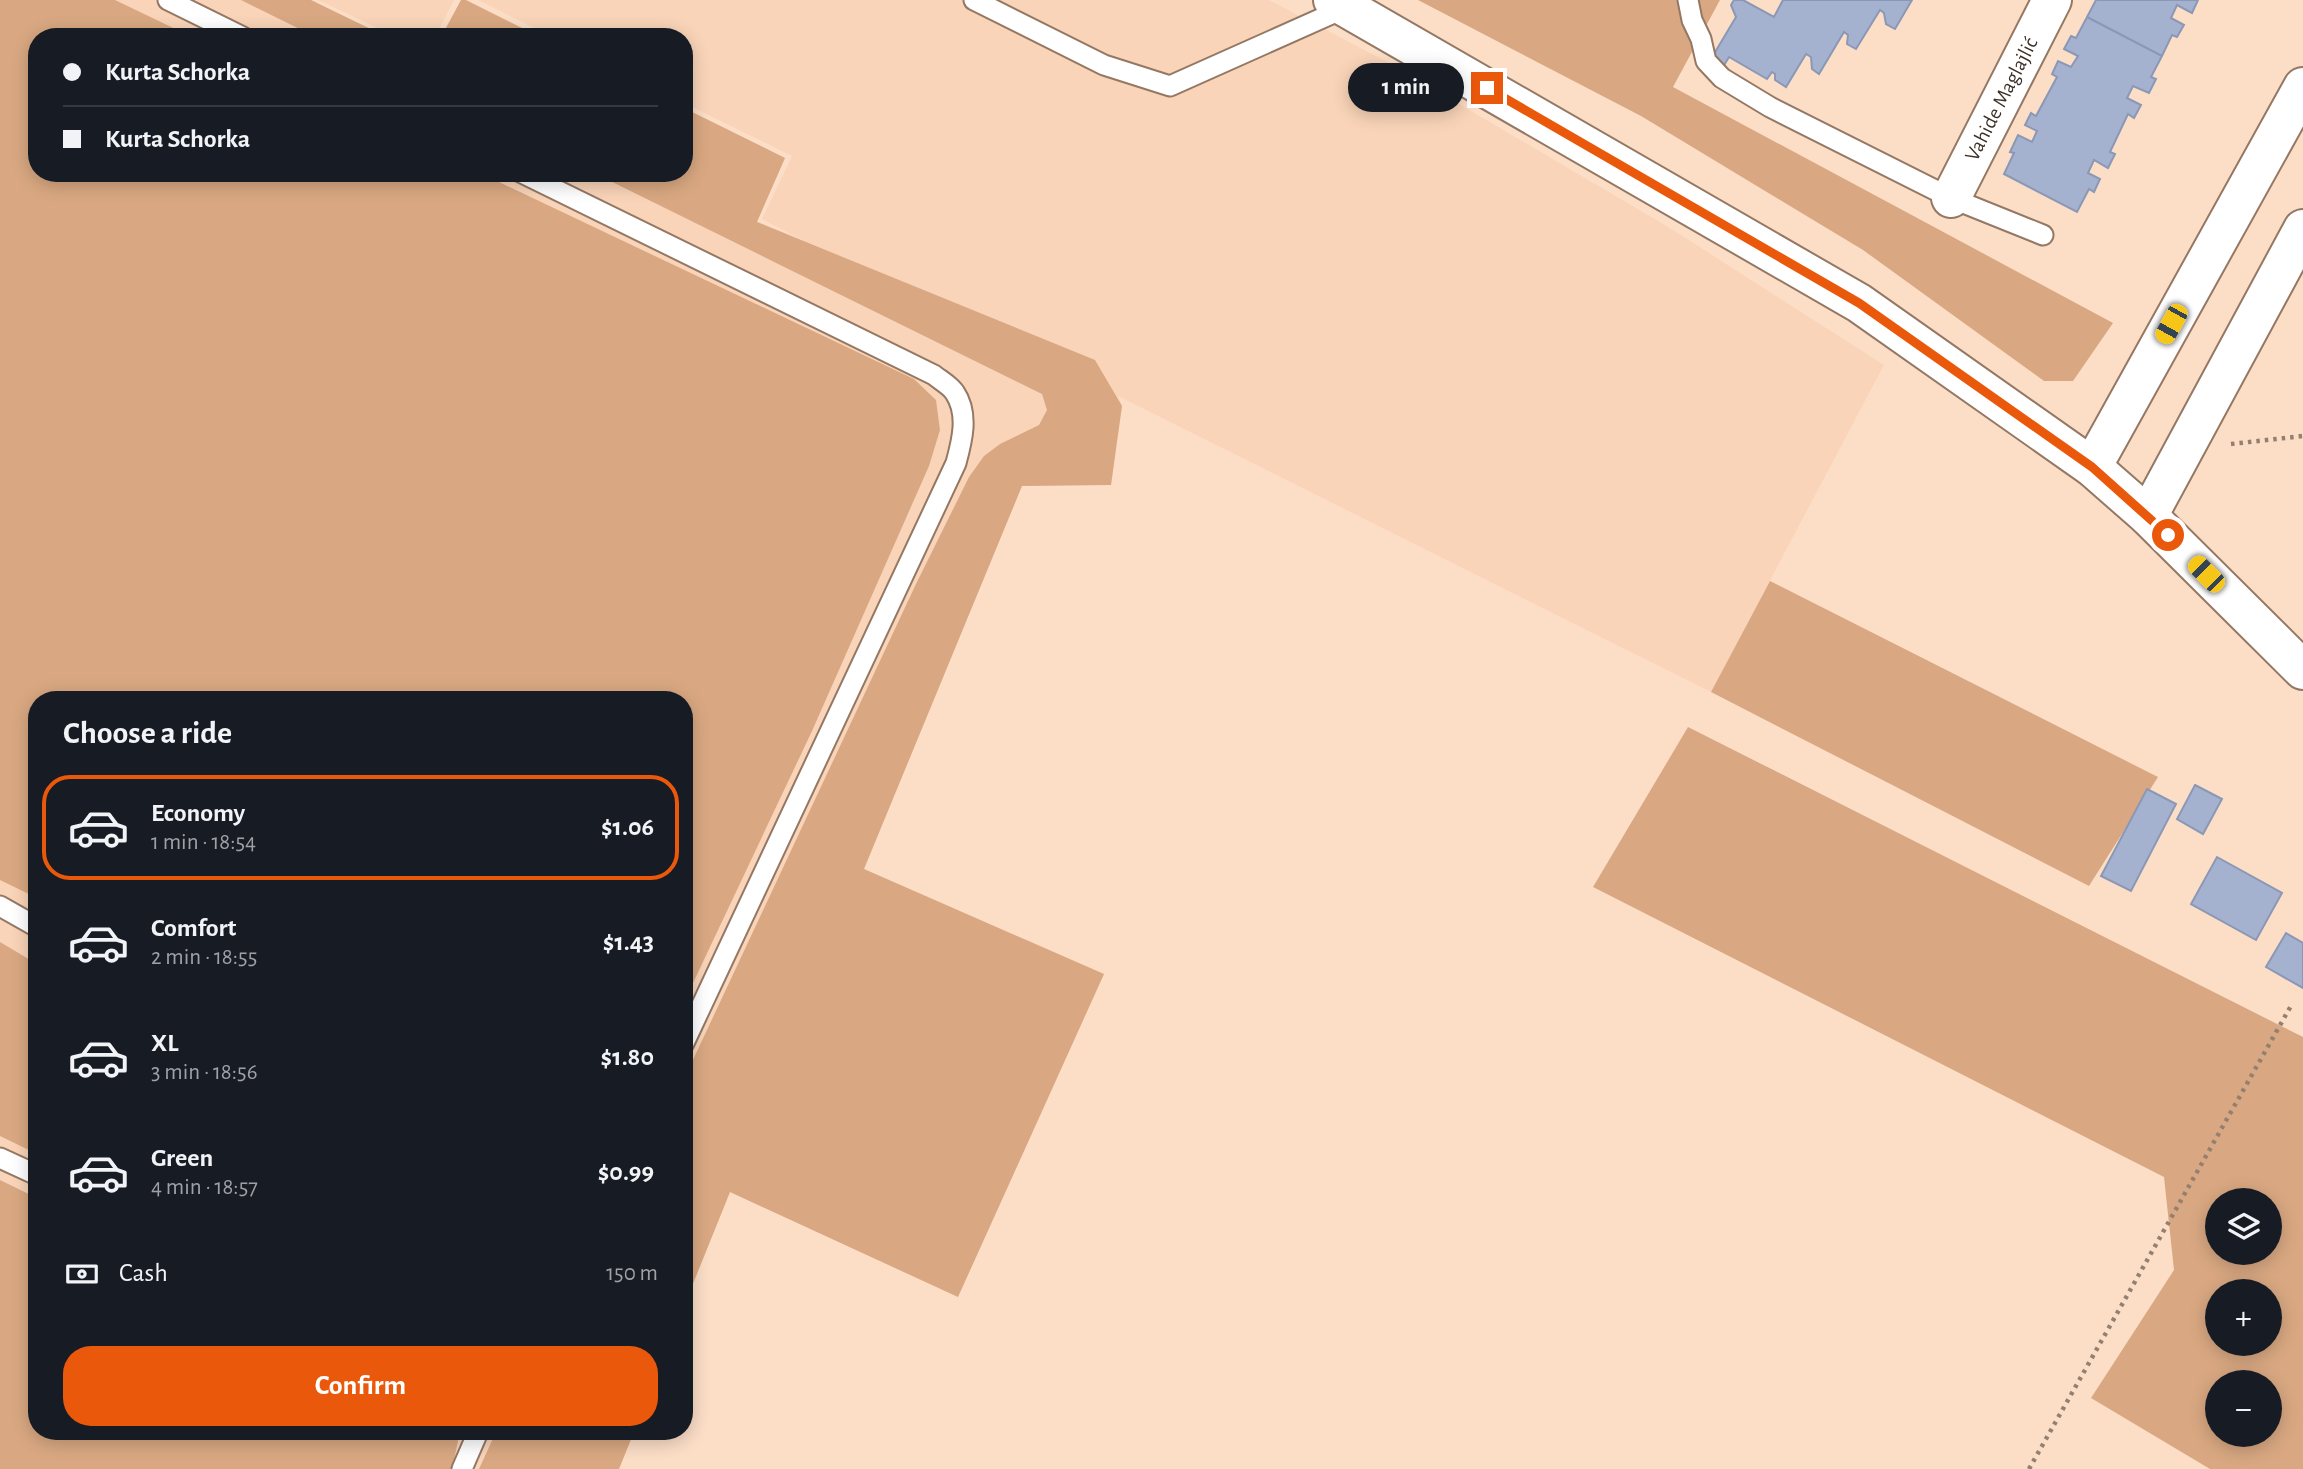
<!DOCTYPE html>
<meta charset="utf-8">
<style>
body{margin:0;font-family:"Alegreya Sans",sans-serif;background:#20242c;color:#f1f3f6;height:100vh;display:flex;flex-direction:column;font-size:26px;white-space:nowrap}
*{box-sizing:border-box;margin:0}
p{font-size:23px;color:#9ea1a6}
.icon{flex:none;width:38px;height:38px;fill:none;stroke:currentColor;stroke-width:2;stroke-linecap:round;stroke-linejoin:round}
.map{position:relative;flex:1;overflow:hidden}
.sheet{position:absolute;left:28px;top:691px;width:665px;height:749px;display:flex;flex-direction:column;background:#171b24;border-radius:28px;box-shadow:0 4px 18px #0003}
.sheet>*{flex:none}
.top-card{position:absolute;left:28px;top:28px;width:665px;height:154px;border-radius:28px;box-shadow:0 4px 18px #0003;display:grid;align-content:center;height:154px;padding:0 35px;background:#171b24}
.fabs{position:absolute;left:2205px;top:1188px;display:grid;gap:14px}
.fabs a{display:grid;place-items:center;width:77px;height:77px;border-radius:50%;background:#171b24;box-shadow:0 4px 18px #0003;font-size:35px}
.end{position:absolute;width:32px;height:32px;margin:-16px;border:9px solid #ea580c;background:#fff;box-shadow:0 0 0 4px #fff}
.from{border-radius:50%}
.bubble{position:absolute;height:49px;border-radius:24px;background:#171b24;box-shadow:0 4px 18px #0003;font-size:23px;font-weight:700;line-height:49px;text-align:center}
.car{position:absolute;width:21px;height:42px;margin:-21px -10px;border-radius:9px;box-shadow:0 0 5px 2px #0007;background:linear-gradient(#f5c518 24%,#345 0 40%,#f5c518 0 76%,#345 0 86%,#f5c518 0)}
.top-card b{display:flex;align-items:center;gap:24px;height:66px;font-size:26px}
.top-card b+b{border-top:2px solid #363941}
.top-card i{width:18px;height:18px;background:#f1f3f6}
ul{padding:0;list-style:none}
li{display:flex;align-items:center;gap:21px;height:105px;margin:0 14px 10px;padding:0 21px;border:4px solid transparent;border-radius:28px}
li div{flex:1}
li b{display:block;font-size:26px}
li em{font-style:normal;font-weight:700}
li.selected{border-color:#ea580c}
li>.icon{width:63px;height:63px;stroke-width:1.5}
h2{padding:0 35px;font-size:32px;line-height:84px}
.pay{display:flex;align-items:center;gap:18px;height:77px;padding:0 35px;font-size:26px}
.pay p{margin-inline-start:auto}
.action{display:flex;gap:14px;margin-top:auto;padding:14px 35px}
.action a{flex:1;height:80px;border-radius:28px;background:#ea580c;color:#fff;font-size:28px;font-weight:700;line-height:80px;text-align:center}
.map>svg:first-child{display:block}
</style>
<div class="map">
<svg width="2303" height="1469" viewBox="0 0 2303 1469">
<rect width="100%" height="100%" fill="#fcdec7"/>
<path fill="#f9d4b8" d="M 0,0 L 311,0 L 387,37 L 37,37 L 37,173 L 684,173 L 684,108 L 785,158 L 756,221 L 804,241 L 762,219 L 792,156 L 684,103 L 684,37 L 552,37 L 478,0 L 1269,0 L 1393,65 L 1670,228 L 1884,365 L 1711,692 L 1118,396 L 1122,406 L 1111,485 L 1022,486 L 864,869 L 1104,974 L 958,1297 L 730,1192 L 684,1306 L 684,700 L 37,700 L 37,1432 L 634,1432 L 619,1469 L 0,1469 Z
M 318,0 L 454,0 L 435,37 L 397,37 Z"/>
<path fill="#d9a882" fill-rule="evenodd" d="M 0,0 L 115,0 L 192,37 L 37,37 L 37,173 L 480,173 L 914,379 L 936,400 L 940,430 L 929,466 L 812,731 L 684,1002 L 684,700 L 37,700 L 37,898 L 0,880 Z
M 241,0 L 311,0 L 387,37 L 316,37 Z
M 461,0 L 466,0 L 540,37 L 441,37 Z
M 1418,0 L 1720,0 L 1673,87 L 2113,323 L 2073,381 L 2044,381 L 1863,250 L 1641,116 Z
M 684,108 L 785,158 L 757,222 L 1095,360 L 1122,406 L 1111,485 L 1022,486 L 864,869 L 1104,974 L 958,1297 L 730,1192 L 684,1306 L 684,1079 L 916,584 L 969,477 L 984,456 L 1000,444 L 1039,425 L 1047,410 L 1042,394 L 594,173 L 684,173 Z
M 1770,581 L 2158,777 L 2089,886 L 1711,692 Z
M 1688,727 L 2303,1037 L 2303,1469 L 2210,1469 L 2091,1398 L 2174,1270 L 2164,1177 L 1593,887 ZM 2217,1200 L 2270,1200 L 2270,1253 L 2217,1253 ZM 2217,1292 L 2270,1292 L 2270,1344 L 2217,1344 ZM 2217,1382 L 2270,1382 L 2270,1435 L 2217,1435 Z
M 0,942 L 37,964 L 37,1154 L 0,1136 Z
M 0,1180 L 37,1198 L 37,1432 L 460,1432 L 452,1469 L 0,1469 Z
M 496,1432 L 634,1432 L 619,1469 L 479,1469 Z"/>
<path fill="#a4b1cf" stroke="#8b98b5" stroke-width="2" d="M 1734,0 L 1743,0 L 1774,17 L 1783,0 L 1912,0 L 1895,29 L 1886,24 L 1884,13 L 1880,10 L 1856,49 L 1847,44 L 1848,35 L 1844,32 L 1819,74 L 1812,69 L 1811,57 L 1806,54 L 1786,87 L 1775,80 L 1775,74 L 1772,72 L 1767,79 L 1729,57 L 1723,67 L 1711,59 L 1736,17 L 1731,5 Z
M 2096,0 L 2198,0 L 2192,13 L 2177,5 L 2171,18 L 2184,25 L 2177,37 L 2172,35 L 2162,56 L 2087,17 Z
M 2087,17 L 2162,56 L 2151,77 L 2156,79 L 2149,93 L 2133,86 L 2127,98 L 2141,105 L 2134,118 L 2128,114 L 2110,152 L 2115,154 L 2108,168 L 2094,160 L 2088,173 L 2100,179 L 2094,192 L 2089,189 L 2077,212 L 2004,174 L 2014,153 L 2010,152 L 2018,135 L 2032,142 L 2037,131 L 2025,125 L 2031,113 L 2036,116 L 2057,77 L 2052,74 L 2058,61 L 2071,67 L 2078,56 L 2064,49 L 2071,36 L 2076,38 Z
M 2195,785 L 2222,799 L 2203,834 L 2177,819 Z
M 2147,789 L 2176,804 L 2131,891 L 2101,876 Z
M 2217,857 L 2282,893 L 2256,940 L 2191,904 Z
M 2286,933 L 2303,943 L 2303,988 L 2266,967 Z"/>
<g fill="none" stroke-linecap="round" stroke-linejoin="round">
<g stroke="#947864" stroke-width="23">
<path id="service" d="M 168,0 L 243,37
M 974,0 L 1104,65 L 1170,86 L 1347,7
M 1688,0 L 1692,20 L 1701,39 L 1706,61 L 1722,78 L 1770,107 L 1951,198 L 2043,235
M 522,173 L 934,375 C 940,380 951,386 955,393 C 969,414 962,441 956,463 L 684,1043
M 0,906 L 37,927
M 0,1158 L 37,1175
M 462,1469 L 478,1432"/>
</g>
<g stroke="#947864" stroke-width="42">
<path id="minor" d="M 1951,198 L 2052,0
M 2092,467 L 2303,87
M 2148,516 L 2303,229"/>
</g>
<g stroke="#947864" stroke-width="42">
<path id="primary" d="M 1333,0 L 1859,303 L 2092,467 L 2148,516 L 2303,670"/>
</g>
<path stroke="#948071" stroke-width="4.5" stroke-dasharray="3.5 5" stroke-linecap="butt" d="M 2231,444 L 2303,436
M 2029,1469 L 2292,1004"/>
<use href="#service" stroke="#fff" stroke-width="19"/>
<use href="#minor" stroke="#fff" stroke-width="38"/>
<use href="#primary" stroke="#fff" stroke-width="38"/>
</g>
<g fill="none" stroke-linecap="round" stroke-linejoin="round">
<path stroke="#ea580c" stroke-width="9" d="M 1487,88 L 1859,303 L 2092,467 L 2168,535"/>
</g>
<g text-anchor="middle" stroke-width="5" stroke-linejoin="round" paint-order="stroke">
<g font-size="21" fill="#3c3027" stroke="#fff">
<text transform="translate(2001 99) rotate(-63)" y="7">Vahide Maglajlić</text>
</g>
</g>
</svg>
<div class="fabs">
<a><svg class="icon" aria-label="layers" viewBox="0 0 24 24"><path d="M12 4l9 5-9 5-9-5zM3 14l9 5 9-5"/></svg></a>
<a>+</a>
<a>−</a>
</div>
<i class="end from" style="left:2168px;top:535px"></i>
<i class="end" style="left:1487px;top:88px"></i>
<div class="bubble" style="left:1348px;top:63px;width:116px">1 min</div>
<i class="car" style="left:2171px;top:324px;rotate:209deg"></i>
<i class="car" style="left:2206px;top:574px;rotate:315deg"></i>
<div class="top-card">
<b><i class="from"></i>Kurta Schorka</b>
<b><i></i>Kurta Schorka</b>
</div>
<section class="sheet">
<h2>Choose a ride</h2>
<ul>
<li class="selected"><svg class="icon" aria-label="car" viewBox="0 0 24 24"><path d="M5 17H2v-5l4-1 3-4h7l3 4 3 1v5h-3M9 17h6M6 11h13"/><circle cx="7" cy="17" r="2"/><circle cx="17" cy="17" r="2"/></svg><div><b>Economy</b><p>1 min · 18:54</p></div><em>$1.06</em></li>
<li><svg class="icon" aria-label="car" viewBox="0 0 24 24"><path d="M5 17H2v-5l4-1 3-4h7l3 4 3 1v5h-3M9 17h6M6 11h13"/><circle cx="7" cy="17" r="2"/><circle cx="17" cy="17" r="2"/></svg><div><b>Comfort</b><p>2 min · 18:55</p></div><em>$1.43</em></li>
<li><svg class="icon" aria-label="car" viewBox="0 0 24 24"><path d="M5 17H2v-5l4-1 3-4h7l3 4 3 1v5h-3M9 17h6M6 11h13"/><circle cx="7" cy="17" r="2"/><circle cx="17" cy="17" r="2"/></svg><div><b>XL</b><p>3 min · 18:56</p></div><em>$1.80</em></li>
<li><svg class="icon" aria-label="car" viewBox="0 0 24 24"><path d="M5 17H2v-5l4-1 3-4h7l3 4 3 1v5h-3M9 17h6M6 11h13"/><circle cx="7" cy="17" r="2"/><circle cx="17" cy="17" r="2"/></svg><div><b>Green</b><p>4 min · 18:57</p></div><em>$0.99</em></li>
</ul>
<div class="pay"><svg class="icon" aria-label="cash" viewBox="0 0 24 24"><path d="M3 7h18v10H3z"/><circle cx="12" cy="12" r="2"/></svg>Cash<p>150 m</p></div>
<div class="action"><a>Confirm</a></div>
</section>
</div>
